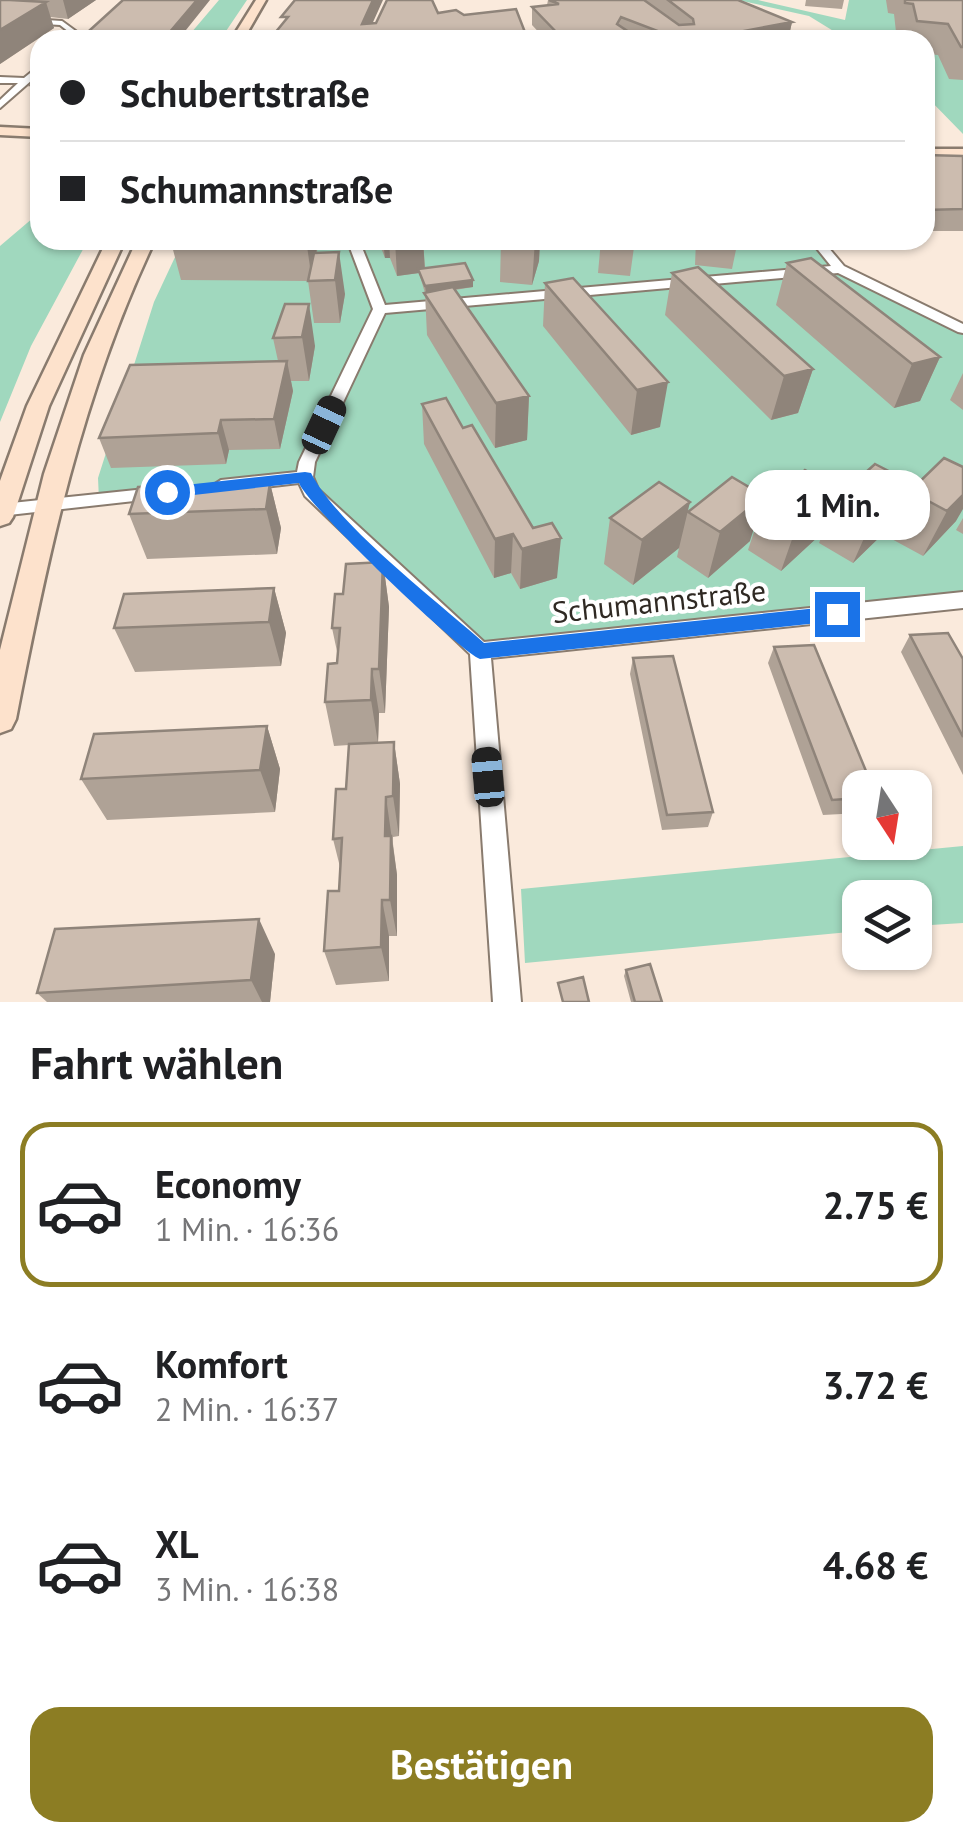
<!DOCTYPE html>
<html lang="de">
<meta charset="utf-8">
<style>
body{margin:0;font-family:"PT Sans",sans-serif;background:#f6f6f6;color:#202124;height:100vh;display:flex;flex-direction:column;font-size:38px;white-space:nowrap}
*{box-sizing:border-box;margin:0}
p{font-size:32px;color:#757577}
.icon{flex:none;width:55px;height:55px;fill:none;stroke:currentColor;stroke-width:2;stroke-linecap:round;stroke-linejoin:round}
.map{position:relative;height:1002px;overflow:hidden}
.side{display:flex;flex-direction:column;background:#fff;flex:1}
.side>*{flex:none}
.banner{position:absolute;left:30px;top:30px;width:905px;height:220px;border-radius:30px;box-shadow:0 2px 8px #0004;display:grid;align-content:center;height:220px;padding:0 30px;background:#fff}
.needle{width:65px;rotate:168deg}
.buttons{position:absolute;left:842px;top:770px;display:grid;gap:20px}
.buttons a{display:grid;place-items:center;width:90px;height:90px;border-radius:20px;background:#fff;box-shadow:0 2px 8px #0004;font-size:50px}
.end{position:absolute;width:45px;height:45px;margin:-22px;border:12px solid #1a73e8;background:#fff;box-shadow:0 0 0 5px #fff}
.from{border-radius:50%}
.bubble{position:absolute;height:70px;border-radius:30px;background:#fff;box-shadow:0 2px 8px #0004;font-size:32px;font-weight:800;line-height:70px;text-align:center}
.car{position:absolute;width:30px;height:60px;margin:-30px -15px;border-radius:12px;box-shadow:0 0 8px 2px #0007;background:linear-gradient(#222 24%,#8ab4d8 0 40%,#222 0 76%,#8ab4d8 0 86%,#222 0)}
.banner b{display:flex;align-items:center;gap:35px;height:95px;font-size:38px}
.banner b+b{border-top:2px solid #e0e0e0}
.banner i{width:25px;height:25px;background:#202124}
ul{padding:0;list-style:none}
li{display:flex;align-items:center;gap:30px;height:165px;margin:0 20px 15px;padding:0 10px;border:5px solid transparent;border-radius:30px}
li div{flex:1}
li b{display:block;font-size:38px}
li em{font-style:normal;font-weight:800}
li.selected{border-color:#8c7d23}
li>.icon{width:90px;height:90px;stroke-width:1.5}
h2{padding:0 30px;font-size:45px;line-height:120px}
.button{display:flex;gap:20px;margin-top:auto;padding:20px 30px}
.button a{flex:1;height:115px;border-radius:30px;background:#8c7d23;color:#fff;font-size:40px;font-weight:800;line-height:115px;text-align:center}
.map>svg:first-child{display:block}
</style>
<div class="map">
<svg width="963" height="1002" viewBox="0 0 963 1002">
<rect width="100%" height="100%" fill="#faeadc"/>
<path fill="#a0d8be" d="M 219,0 L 247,0 L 220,40 L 185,40 Z
M 738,0 L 758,0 L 845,20 L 849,0 L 963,0 L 963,134 L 925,95 L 925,40 L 848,40 L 809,16 Z
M 40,212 L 40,240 L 88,240 L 31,346 L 0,422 L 0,246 Z
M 183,240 L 816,240 L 840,269 L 963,329 L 963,600 L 480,651 L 305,477 L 99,500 L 98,478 L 154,302 Z
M 963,846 L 963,923 L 915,926 L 915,898 L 860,898 L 860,931 L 525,963 L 521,889 Z"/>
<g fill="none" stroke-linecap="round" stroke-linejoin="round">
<g stroke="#897b6e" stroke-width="4">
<path id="street" d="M 0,17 L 62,21 L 77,32 L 71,40 L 63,40 L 69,32 L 60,25 L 0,21 Z
M 40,65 L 40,73 L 0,108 L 0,100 L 18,83 L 0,83 L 0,77 L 24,78 Z
M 347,240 L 359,240 L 385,305 L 831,266 L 810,240 L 822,240 L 844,266 L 963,324 L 963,333 L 958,332 L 838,273 L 385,313 L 315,462 L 313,477 L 318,489 L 484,642 L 963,592 L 963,608 L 491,658 L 521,1002 L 493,1002 L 470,654 L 305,496 L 299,483 L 221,492 L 212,486 L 221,480 L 297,472 L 299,462 L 373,309 Z
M 155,488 L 164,494 L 161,498 L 0,516 L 2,504 Z"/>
</g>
<g stroke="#897b6e" stroke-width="5">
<path id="secondary" d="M 256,0 L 266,0 L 243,40 L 231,40 Z
M 0,127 L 40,129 L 40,137 L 0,135 Z
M 925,149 L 963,149 L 963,157 L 925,157 Z
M 107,240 L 125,240 L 49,406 L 13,517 L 9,523 L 0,526 L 0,481 L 27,406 Z
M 137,240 L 155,240 C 82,393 48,554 16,719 L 11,729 L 0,733 L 0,650 L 44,474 L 84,355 Z"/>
</g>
<use href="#street" fill="#fff" fill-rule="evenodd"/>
<use href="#secondary" fill="#fde2cc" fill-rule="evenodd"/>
</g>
<path fill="#afa296" d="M 0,0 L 96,0 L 68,19 L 50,17 L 54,28 L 0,64 Z
M 548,0 L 738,0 L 792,22 L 788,40 L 546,40 L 532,25 L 532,7 L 547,5 Z
M 806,0 L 844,0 L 842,9 L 805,6 Z
M 886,0 L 963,0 L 963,80 L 949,79 L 938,55 L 925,54 L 925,40 L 905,40 L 904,33 L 896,32 L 894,14 L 888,13 Z
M 40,76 L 40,103 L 39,100 L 36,100 L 31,85 Z
M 925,155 L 963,156 L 963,231 L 925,231 Z
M 175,240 L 318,240 L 317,253 L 345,294 L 340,323 L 314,323 L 308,281 L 181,280 L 172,246 Z
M 378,240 L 423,240 L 425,268 L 473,280 L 473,287 L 455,290 L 529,396 L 527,440 L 495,448 L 427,335 L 425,293 L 419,273 L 397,276 L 390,258 L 385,258 Z
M 501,240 L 540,240 L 539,261 L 532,285 L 500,282 Z
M 601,240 L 635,240 L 630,276 L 598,273 Z
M 696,240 L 738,240 L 732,269 L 695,265 Z
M 787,263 L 940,357 L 920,401 L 894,408 L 776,305 Z
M 672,273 L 813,369 L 798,413 L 771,420 L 665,315 Z
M 573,278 L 660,427 L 631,435 L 543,326 L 545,283 Z
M 285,304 L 315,346 L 309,381 L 291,381 L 293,391 L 280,449 L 229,450 L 226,464 L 111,468 L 99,438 L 278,361 L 273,338 Z
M 963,373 L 963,410 L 950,400 Z
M 422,404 L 557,578 L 520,589 L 511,573 L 494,578 L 424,444 Z
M 963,467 L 956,521 L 923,556 L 888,537 L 910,491 Z
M 270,483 L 281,528 L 277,554 L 147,559 L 129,514 Z
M 837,498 L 889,528 L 853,563 L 819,543 Z
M 763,505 L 821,534 L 781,571 L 748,550 Z
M 688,511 L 750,541 L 708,578 L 677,557 L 679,548 L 633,585 L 604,564 L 610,518 Z
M 963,518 L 963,534 L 956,530 Z
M 383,562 L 389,607 L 385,713 L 379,713 L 378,743 L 394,742 L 400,784 L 399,836 L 393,837 L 393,844 L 397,875 L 397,936 L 389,936 L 389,981 L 336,985 L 324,951 L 339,891 L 340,867 L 333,839 L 346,789 L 349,745 L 334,746 L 325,702 L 337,663 L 338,656 L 332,628 L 343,594 Z
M 274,588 L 286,633 L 281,666 L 135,672 L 114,628 Z
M 910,635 L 963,659 L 963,775 L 901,652 Z
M 774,647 L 860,788 L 860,813 L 823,815 L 768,663 Z
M 633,658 L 713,812 L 708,827 L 662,830 L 630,674 Z
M 267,726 L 280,769 L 275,812 L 107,820 L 81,779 Z
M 275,954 L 270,1002 L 47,1002 L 37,993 Z
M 626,970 L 662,1002 L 631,1002 L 624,976 Z"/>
<path fill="#8f847a" d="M 63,0 L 96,0 L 68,19 Z
M 197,0 L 210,0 L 178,40 L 163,40 Z
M 373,0 L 383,0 L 365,40 L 362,24 Z
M 46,2 L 54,28 L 0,64 L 0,30 Z
M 792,22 L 788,40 L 727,40 L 728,34 Z
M 308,240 L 318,240 L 312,281 L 307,246 Z
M 383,240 L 389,240 L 390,258 L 385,258 Z
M 395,240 L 423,240 L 425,272 L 418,269 L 419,273 L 397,276 Z
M 535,240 L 540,240 L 539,261 L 532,285 Z
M 339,252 L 345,294 L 340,323 L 335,280 Z
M 473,280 L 473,287 L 426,293 L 425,286 Z
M 309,304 L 315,346 L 309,381 L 302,337 Z
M 940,357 L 920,401 L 894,408 L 912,364 Z
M 287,361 L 293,391 L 280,449 L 274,419 Z
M 813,369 L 798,413 L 771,420 L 784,376 Z
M 668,382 L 660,427 L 631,435 L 637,390 Z
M 529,396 L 527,440 L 495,448 L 496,403 Z
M 221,420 L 229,450 L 226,464 L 218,433 Z
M 910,482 L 889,528 L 853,563 L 873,518 Z
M 270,483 L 281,528 L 277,554 L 266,509 Z
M 839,488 L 821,534 L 781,571 L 797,525 Z
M 963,495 L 963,509 L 956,521 L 923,556 L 947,511 Z
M 764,496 L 750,541 L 708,578 L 720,532 Z
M 690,502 L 679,548 L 633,585 L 642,540 Z
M 513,534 L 511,573 L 494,578 L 495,539 Z
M 561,538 L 557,578 L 520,589 L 522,549 Z
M 383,562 L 389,607 L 385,713 L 379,669 Z
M 274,588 L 286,633 L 281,666 L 269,622 Z
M 372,669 L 379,713 L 378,743 L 371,700 Z
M 267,726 L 280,769 L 275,812 L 260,770 Z
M 394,742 L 400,784 L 399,836 L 393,796 Z
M 386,797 L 397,875 L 397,936 L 390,900 L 385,836 Z
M 382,900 L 389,936 L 389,981 L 381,947 Z
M 259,919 L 275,954 L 270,1002 L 262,1002 L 251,980 Z"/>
<path fill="#ccbcaf" stroke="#8f847a" stroke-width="2.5" d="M 0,0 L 10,0 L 46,2 L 0,30 Z
M 123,0 L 197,0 L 163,40 L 79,40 Z
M 295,0 L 373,0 L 362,24 L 376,23 L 387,0 L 432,0 L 438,13 L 456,10 L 464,15 L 516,9 L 528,40 L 274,40 L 270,39 L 288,17 L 281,17 Z
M 549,0 L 644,0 L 679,25 L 694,24 L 693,19 L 668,0 L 738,0 L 792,22 L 728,34 L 729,40 L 681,40 L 621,17 L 617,24 L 641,40 L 564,40 L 532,7 L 559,4 Z
M 905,0 L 963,0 L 963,47 L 961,47 L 948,24 L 917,21 L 913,4 L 905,3 Z
M 40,76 L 40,85 L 31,85 Z
M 925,155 L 963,156 L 963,209 L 925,210 Z
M 175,240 L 308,240 L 307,246 L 172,246 Z
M 501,240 L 535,240 L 534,244 Z
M 339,252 L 335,280 L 308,281 L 314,253 Z
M 811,258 L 940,357 L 912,364 L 787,263 Z
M 465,263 L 473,280 L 425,286 L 418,269 Z
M 698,267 L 813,369 L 784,376 L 672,273 Z
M 573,278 L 668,382 L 637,390 L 545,283 Z
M 453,287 L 529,396 L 496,403 L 424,293 Z
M 285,304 L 309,304 L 302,337 L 273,338 Z
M 287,361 L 274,419 L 221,420 L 218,433 L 99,438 L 130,365 Z
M 446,398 L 463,428 L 472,425 L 533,528 L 552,523 L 561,538 L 522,549 L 513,534 L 495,539 L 422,404 Z
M 944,458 L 963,467 L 963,495 L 947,511 L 910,491 Z
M 875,464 L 910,482 L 873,518 L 837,498 Z
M 805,470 L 839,488 L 797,525 L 763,505 Z
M 732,477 L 764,496 L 720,532 L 688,512 Z
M 659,482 L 690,502 L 642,540 L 610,518 Z
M 270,483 L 266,509 L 129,514 L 138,487 Z
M 383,562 L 379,669 L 372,669 L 371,700 L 325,702 L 328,664 L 337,663 L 340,628 L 332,628 L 335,594 L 343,594 L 346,564 Z
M 274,588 L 269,622 L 114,628 L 124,594 Z
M 948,633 L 963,659 L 963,737 L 910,635 Z
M 814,645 L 873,788 L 860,788 L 860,798 L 832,800 L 774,647 Z
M 673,656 L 713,812 L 667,815 L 633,658 Z
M 267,726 L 260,770 L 81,779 L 94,734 Z
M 394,742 L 393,796 L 386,797 L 385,836 L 391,836 L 390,900 L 382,900 L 381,947 L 324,951 L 328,891 L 339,891 L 342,838 L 333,839 L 336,789 L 346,789 L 349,744 Z
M 259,919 L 251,980 L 37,993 L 55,929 Z
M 650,964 L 662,1002 L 635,1002 L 626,970 Z
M 583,977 L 589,1002 L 563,1002 L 558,983 Z"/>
<path fill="#1a73e8" d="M 305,472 L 311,473 C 339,527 436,600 484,643 L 837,606 L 846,614 L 837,621 L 480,659 C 458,650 308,506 299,483 L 167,498 L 159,492 L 167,487 Z"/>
<g text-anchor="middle" stroke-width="8" stroke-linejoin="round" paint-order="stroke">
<g font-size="30" fill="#2f2923" stroke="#fff">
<text transform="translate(659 602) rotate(-6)" y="10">Schumannstraße</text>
</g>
</g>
</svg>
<div class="buttons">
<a><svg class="needle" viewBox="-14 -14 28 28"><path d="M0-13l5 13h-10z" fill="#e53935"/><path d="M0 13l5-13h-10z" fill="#757577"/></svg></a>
<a><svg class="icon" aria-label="layers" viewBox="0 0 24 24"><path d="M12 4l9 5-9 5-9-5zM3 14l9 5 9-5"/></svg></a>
</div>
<i class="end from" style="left:167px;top:492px"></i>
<i class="end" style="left:837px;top:614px"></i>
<div class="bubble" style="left:745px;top:470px;width:185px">1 Min.</div>
<i class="car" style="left:324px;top:425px;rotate:25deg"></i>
<i class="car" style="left:488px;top:777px;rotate:355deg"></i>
<div class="banner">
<b><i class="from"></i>Schubertstraße</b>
<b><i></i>Schumannstraße</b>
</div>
</div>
<section class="side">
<h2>Fahrt wählen</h2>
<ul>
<li class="selected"><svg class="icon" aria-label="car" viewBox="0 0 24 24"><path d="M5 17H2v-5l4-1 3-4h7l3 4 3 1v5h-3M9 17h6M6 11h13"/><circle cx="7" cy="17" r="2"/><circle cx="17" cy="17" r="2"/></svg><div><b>Economy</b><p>1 Min. · 16:36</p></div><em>2.75 €</em></li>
<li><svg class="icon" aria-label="car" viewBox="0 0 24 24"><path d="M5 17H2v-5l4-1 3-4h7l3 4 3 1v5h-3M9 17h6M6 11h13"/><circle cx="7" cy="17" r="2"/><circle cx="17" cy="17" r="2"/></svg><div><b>Komfort</b><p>2 Min. · 16:37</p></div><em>3.72 €</em></li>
<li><svg class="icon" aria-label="car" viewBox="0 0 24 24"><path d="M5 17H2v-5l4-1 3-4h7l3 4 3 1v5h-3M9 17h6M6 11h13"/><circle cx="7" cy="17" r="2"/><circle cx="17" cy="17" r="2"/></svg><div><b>XL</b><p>3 Min. · 16:38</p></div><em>4.68 €</em></li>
</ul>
<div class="button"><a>Bestätigen</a></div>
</section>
